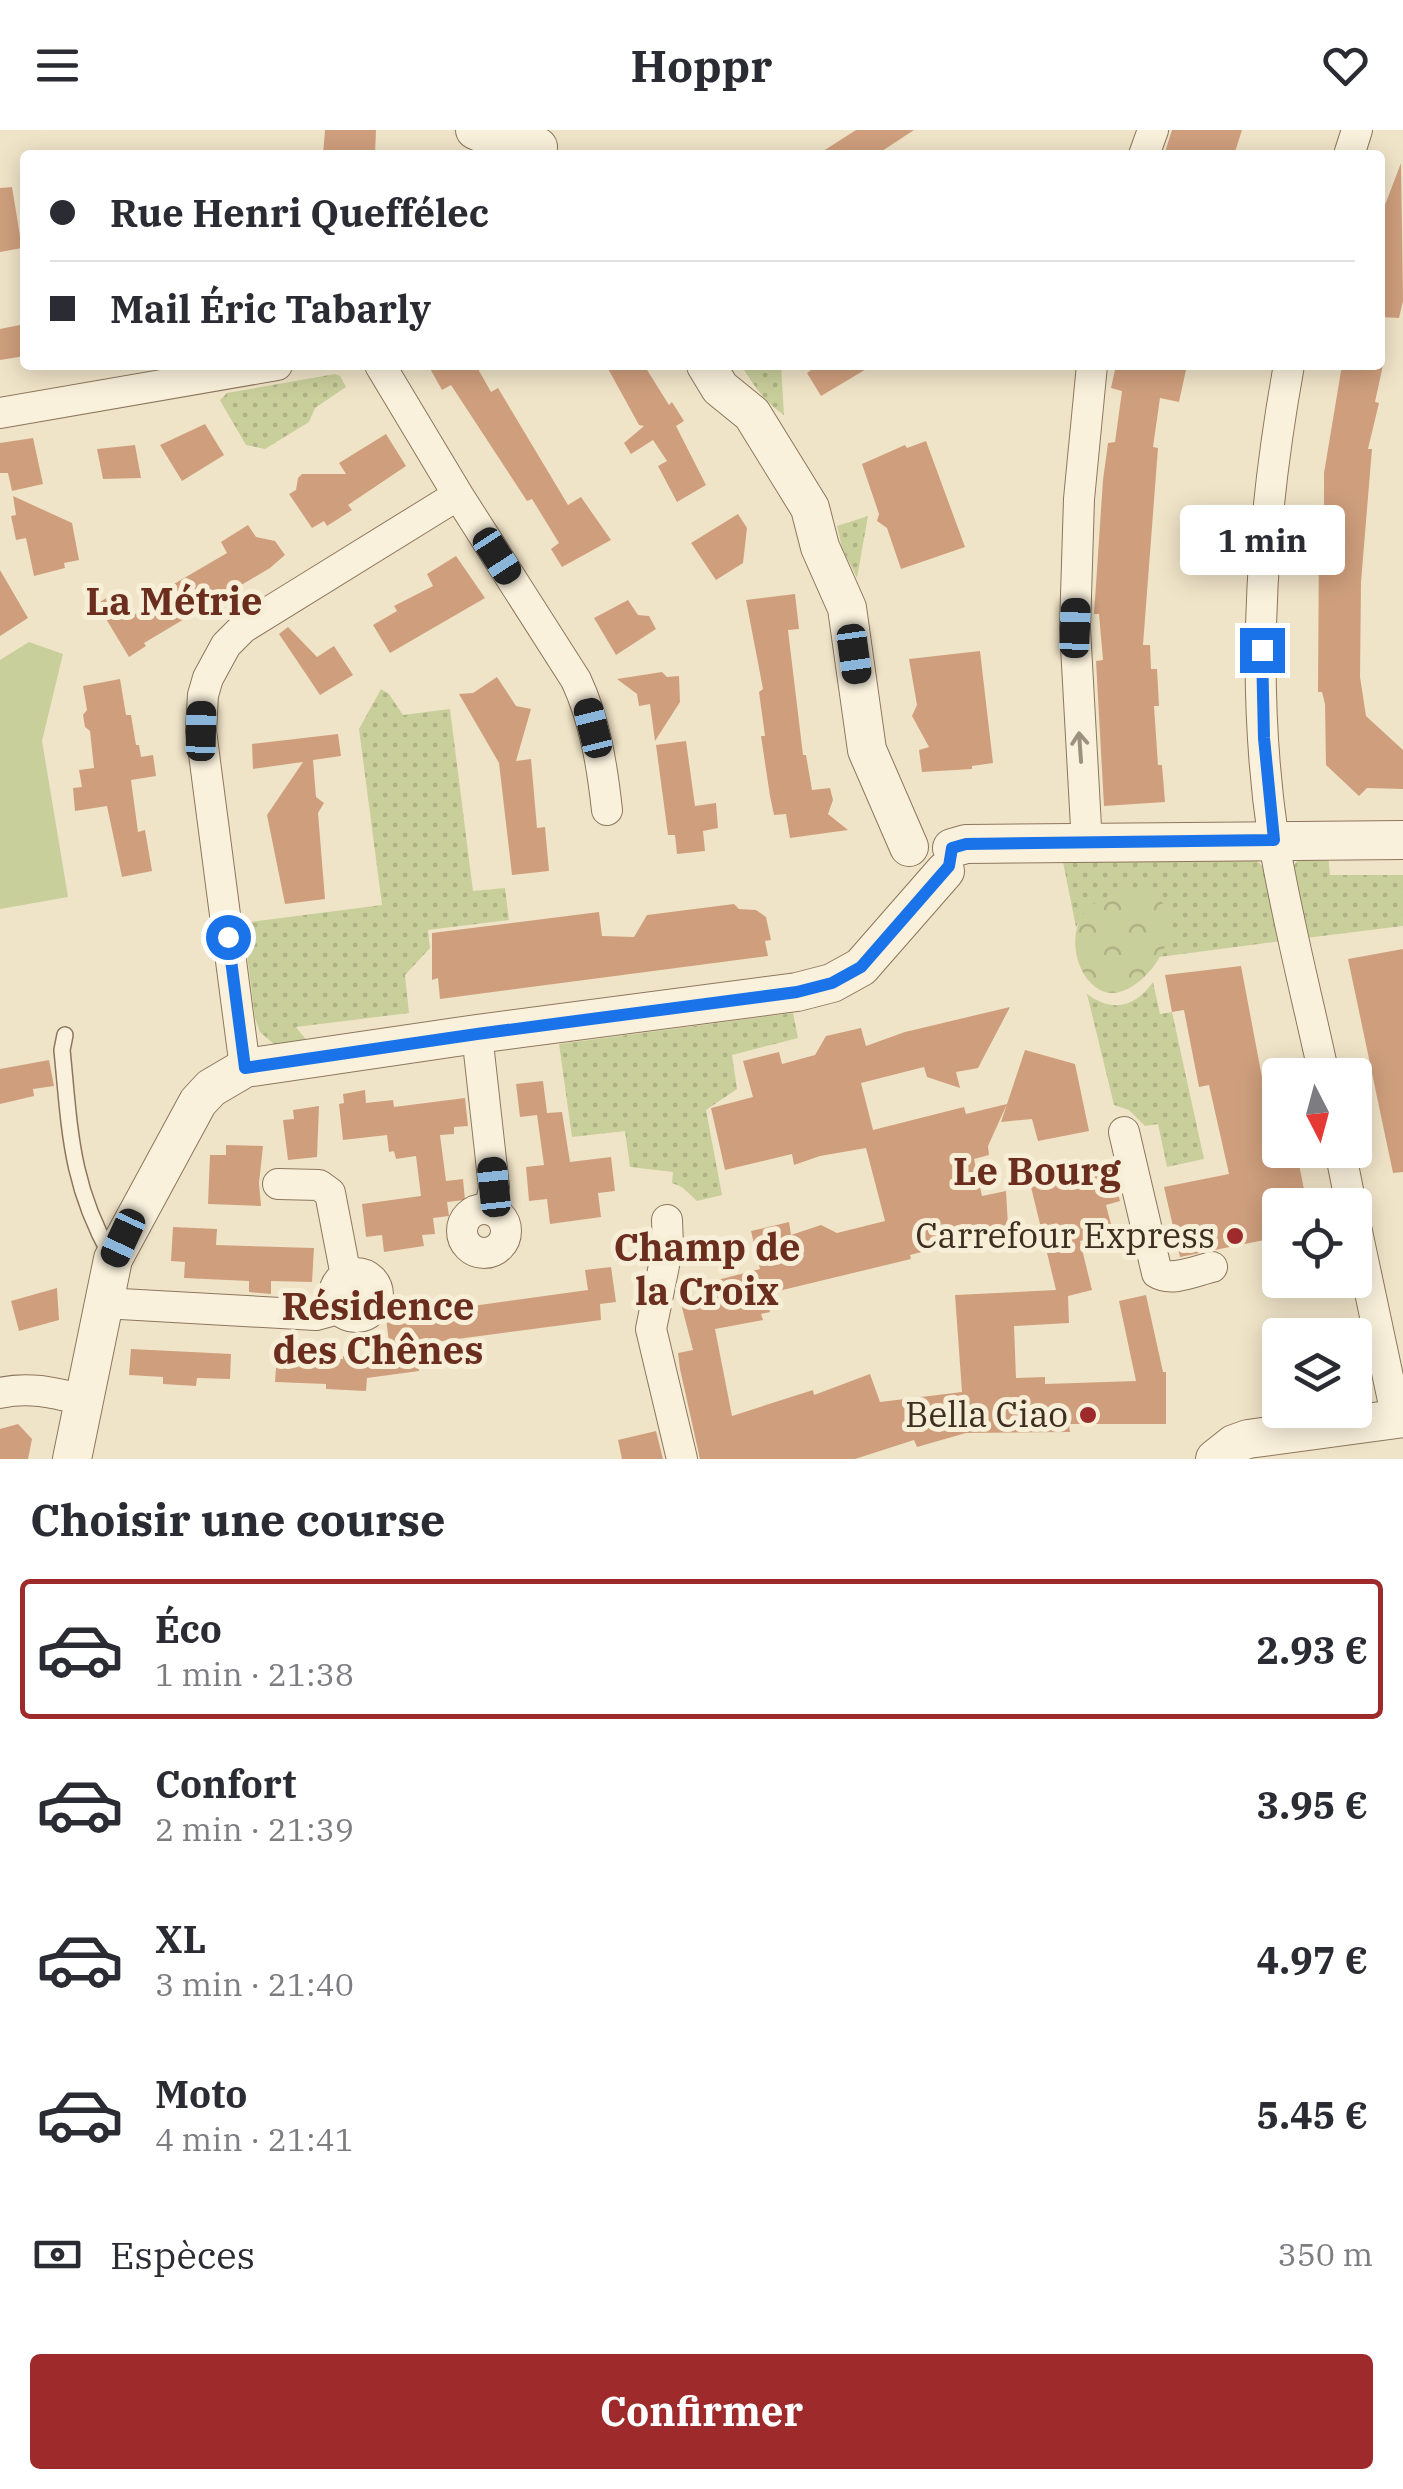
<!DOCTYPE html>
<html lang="fr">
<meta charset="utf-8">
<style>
body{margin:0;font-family:"IBM Plex Serif",serif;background:#f7f7f7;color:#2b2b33;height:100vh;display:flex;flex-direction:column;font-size:38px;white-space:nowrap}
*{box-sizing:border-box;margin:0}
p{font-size:32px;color:#7c7c81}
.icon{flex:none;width:55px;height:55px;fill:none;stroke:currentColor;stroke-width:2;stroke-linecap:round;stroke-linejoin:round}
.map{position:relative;height:1329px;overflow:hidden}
.drawer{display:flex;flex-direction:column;background:#fff;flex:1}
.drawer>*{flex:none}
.guide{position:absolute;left:20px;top:20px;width:1365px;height:220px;border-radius:10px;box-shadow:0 5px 25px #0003;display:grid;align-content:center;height:220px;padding:0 30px;background:#fff}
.needle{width:65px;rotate:174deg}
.tools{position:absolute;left:1262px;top:928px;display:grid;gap:20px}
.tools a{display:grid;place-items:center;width:110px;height:110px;border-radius:10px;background:#fff;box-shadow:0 5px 25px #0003;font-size:50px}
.end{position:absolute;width:45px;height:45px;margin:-22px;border:12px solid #1a73e8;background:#fff;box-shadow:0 0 0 5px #fff}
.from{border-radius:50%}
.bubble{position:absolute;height:70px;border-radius:10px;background:#fff;box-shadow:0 5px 25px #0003;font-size:32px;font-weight:700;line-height:70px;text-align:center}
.car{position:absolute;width:30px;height:60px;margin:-30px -15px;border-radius:12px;box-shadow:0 0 8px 2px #0007;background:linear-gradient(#222 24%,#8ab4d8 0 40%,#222 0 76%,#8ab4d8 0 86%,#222 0)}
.guide b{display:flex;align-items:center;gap:35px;height:95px;font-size:38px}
.guide b+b{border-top:2px solid #e1e1e2}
.guide i{width:25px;height:25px;background:#2b2b33}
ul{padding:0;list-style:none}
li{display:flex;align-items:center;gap:30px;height:140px;margin:0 20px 15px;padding:0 10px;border:5px solid transparent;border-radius:10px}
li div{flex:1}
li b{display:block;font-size:38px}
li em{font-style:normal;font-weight:700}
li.on{border-color:#9e2a2b}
li>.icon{width:90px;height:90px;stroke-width:1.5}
h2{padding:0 30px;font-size:45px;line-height:120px}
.pay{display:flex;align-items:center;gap:25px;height:110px;padding:0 30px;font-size:38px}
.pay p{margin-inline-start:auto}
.button{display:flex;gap:20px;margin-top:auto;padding:20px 30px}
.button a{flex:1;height:115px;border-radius:10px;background:#9e2a2b;color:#fff;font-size:40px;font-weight:700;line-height:115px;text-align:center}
header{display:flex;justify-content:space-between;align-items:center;height:130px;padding:0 30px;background:#fff;font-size:45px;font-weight:700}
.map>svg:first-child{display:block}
</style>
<header><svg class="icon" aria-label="menu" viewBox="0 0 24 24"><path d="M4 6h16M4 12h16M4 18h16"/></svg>Hoppr<svg class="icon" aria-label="heart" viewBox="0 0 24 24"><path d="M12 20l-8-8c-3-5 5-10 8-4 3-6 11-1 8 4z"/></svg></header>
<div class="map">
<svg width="1403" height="1329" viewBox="0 0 1403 1329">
<defs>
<pattern id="grass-dots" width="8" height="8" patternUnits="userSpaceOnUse" patternTransform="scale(2.5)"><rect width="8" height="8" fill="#c9cf9b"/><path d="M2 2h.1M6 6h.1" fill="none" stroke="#aeb285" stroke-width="1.8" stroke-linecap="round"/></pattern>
<pattern id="park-crowns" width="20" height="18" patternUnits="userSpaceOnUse" patternTransform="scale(2.5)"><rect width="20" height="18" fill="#c9cf9b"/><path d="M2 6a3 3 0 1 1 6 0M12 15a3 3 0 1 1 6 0" fill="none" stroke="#aeb285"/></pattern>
</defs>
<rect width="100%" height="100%" fill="#f0e4c8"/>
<path fill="url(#grass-dots)" d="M 741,235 L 781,235 L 784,285 C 764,272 753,254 741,235 Z
M 335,244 L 340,246 L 346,257 L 315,278 L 309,292 L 265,319 L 246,315 L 222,274 L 220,270 L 227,263 Z
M 868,386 L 857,448 L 842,418 L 837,396 Z
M 381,559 L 389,564 L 403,585 L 450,579 L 473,761 L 505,758 L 509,790 L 428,800 L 430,818 L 405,845 L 409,883 L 296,897 L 311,916 L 277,917 L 260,902 L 255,888 L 243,793 L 382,775 L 359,599 Z
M 1328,724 L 1330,745 L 1403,745 L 1403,796 L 1306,808 L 1293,736 L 1300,728 Z
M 1065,726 L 1252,726 L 1267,741 L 1282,811 L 1159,827 L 1168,807 L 1088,779 L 1076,797 L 1063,732 Z
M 1153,852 L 1160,884 L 1172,882 L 1204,1029 L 1167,1037 L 1158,994 L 1145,996 L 1129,980 L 1114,975 L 1087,864 C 1113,883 1135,877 1153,852 Z
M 793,883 L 798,908 L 732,925 L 737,959 L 706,980 L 722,1065 L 697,1071 L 682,1057 L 672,1053 L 673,1042 L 630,1037 L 625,1001 L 572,1007 L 559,914 Z"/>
<path fill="url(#park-crowns)" d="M 1139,760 C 1211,776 1140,882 1100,860 C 1074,846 1066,799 1088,779 C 1101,766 1122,763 1139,760 Z"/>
<path fill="#c9cf9b" d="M 29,512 L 63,524 L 42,611 L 68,767 L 0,779 L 0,530 Z"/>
<path fill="#cf9f7d" d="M 325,0 L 376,0 L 375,25 L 323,25 Z
M 856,0 L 914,0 L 876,25 L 817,25 Z
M 1172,0 L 1242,0 L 1234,25 L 1164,25 Z
M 1401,33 L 1403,171 L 1399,188 L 1380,187 L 1380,88 Z
M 12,57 L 22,118 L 0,122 L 0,58 Z
M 25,194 L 25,226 L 0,230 L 0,199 Z
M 428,235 L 486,235 L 478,239 L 491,262 L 498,258 L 568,375 L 581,367 L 611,410 L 562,437 L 551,419 L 559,413 L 532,369 L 527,371 L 451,255 L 442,260 Z
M 606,235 L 644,235 L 669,275 L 672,272 L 684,291 L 676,296 L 706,355 L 677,372 L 658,336 L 667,331 L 653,310 L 631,324 L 624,313 L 644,296 L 639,295 Z
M 818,235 L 873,235 L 821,266 L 807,243 Z
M 1116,235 L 1187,235 L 1179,272 L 1160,268 L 1153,317 L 1158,318 L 1143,515 L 1150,515 L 1151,539 L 1157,539 L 1159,576 L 1154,576 L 1158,635 L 1162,635 L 1165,672 L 1104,676 L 1096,531 L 1103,530 L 1099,484 L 1094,484 L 1103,350 L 1108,313 L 1115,312 L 1122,261 L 1111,258 Z
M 1342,235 L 1383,235 L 1375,272 L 1379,273 L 1368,319 L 1372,319 L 1361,452 L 1360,547 L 1366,586 L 1403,620 L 1403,659 L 1367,658 L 1359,666 L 1326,635 L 1325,574 L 1322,562 L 1318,562 L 1319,404 L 1324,404 L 1324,343 Z
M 205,294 L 224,325 L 182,351 L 160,315 Z
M 386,304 L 406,336 L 348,375 L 352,380 L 327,396 L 324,391 L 312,398 L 289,364 L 296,360 L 298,348 L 302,344 L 346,344 L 339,333 Z
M 33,308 L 43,354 L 12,361 L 8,343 L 0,343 L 0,313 Z
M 926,311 L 965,417 L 901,439 L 887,398 L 877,391 L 879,384 L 862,334 L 905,315 L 907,318 Z
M 135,315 L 141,348 L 103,349 L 97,319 Z
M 13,366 L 72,393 L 79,430 L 64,433 L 65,438 L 34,446 L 26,408 L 16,410 L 11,386 L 16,385 Z
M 738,384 L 747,398 L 743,433 L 716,450 L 691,413 Z
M 248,395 L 256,407 L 275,411 L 285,425 L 270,438 L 144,513 L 146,516 L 129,527 L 97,474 L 111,465 L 127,489 L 170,463 L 167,458 L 227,423 L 221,412 Z
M 456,426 L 485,468 L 390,523 L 373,495 L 397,481 L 394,476 L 433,456 L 427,444 Z
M 0,440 L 28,488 L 0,506 Z
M 795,464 L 799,499 L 788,500 L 803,625 L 806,625 L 812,660 L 830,658 L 833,670 L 828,684 L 848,700 L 790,708 L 786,684 L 774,685 L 770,666 L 761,606 L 765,606 L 759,562 L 763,559 L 746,470 Z
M 628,470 L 638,485 L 649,486 L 656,499 L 616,525 L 594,488 Z
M 288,497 L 317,527 L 334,516 L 353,545 L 320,565 L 279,504 Z
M 980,521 L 993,633 L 972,636 L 972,639 L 922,642 L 919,620 L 929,617 L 912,586 L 917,575 L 909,529 Z
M 662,542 L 667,547 L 679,546 L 680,572 L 655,611 L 650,574 L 639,576 L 637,564 L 617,549 Z
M 497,547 L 516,576 L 531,579 L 516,631 L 531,629 L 537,698 L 545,697 L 549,741 L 512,745 L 499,633 L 459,564 L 473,563 Z
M 120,549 L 126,585 L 131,585 L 136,615 L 139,615 L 141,627 L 153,625 L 156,646 L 131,650 L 138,702 L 145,700 L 152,741 L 122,747 L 107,676 L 75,681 L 73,658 L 82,657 L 79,640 L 94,638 L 90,601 L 85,597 L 83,585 L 87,580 L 83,556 Z
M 338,604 L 341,626 L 313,630 L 316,667 L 324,673 L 318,683 L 325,769 L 285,774 L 267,685 L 303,632 L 253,639 L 252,614 Z
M 686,611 L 695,676 L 716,673 L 718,698 L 703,701 L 705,721 L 677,724 L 675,705 L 668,705 L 656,615 Z
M 734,774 L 739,779 L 756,780 L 766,787 L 771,810 L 765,811 L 768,826 L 440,869 L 438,848 L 432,850 L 432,803 L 599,782 L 602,806 L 634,807 L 647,785 Z
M 1403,819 L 1403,1042 L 1393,1043 L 1348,829 Z
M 1241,836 L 1278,1032 L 1298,1029 L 1307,1075 L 1280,1075 L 1280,1107 L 1180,1127 L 1164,1057 L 1229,1044 L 1209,955 L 1199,957 L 1184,880 L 1172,882 L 1165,845 Z
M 1010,877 L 978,938 L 956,942 L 960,958 L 927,947 L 924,937 L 861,953 L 873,1000 L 964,977 L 966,984 L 1007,974 L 988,1016 L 989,1025 L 974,1029 L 982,1066 L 1006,1061 L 1008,1096 L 986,1101 L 987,1105 L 910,1125 L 911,1129 L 766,1164 L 770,1182 L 761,1184 L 763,1190 L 715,1199 L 732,1286 L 813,1260 L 814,1265 L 870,1244 L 880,1272 L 962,1262 L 955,1165 L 1056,1160 L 1031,1057 L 1111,1037 L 1120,1071 L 1106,1075 L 1113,1102 L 1080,1111 L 1092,1160 L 1068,1166 L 1069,1193 L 1014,1196 L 1016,1248 L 1045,1247 L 1045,1254 L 1136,1251 L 1119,1171 L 1146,1165 L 1163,1242 L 1166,1242 L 1166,1294 L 1069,1294 L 1070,1302 L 966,1303 L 917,1317 L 914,1310 L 855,1329 L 700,1329 L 680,1239 L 678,1223 L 693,1220 L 680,1170 L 705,1165 L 702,1154 L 760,1139 L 751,1101 L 789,1092 L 791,1105 L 821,1095 L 837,1103 L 885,1091 L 866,1018 L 820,1026 L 794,1035 L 792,1024 L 725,1040 L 711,978 L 753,967 L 743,931 L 779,922 L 782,934 L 815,925 L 826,906 L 861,898 L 866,916 L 905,902 Z
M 1025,920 L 1075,934 L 1089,1001 L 1038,1011 L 1032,989 L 1001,992 Z
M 49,930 L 54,956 L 33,959 L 34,966 L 0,974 L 0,939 Z
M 543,951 L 547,983 L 562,982 L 570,1032 L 611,1027 L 615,1061 L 598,1063 L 601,1087 L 550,1094 L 547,1069 L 529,1071 L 526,1037 L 544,1035 L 537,985 L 520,987 L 516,954 Z
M 365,960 L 366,973 L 393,970 L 394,977 L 465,968 L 468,996 L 454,997 L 454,1004 L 440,1005 L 446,1051 L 463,1049 L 465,1070 L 447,1072 L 449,1086 L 433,1088 L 435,1104 L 422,1105 L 424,1116 L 384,1122 L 382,1105 L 366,1107 L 362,1074 L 421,1066 L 416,1026 L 396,1029 L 394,1021 L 389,1022 L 387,1005 L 343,1010 L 339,974 L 344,973 L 343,964 Z
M 319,976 L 317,1027 L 288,1030 L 283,990 L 294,989 L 293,980 Z
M 226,1015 L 263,1016 L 259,1053 L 261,1076 L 208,1074 L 210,1025 L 226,1025 Z
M 173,1097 L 217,1099 L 216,1115 L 314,1118 L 312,1152 L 271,1151 L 271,1164 L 249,1162 L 249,1151 L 184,1148 L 185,1132 L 171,1131 Z
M 611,1137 L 616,1172 L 600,1174 L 601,1190 L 412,1215 L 414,1229 L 418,1229 L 419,1241 L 367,1248 L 366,1261 L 326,1259 L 326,1254 L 275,1252 L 277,1225 L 343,1229 L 343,1226 L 391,1228 L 386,1188 L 588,1160 L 585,1140 Z
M 57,1158 L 59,1190 L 19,1201 L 11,1171 Z
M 131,1219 L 231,1224 L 230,1249 L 197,1248 L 196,1256 L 163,1254 L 163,1247 L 129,1245 Z
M 18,1294 L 32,1309 L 28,1329 L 0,1329 L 0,1299 Z
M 656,1301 L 663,1329 L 622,1329 L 618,1310 Z"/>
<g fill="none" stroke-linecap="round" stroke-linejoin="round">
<g stroke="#8d765c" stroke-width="18">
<path id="service" d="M 65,905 L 62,920 C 70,1000 70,1053 111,1126"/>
</g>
<g stroke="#8d765c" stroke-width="32">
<path id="minor" d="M 1144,25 L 1153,0
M 1349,25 L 1357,0
M 380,235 L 458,365 L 576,550 C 595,591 602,635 607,680
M 1289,235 C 1261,389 1250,550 1273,706 C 1286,786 1307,866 1324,945
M 0,283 L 277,235
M 1087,715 L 1075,498 L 1079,369 L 1092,235
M 477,904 L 494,1057 L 490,1079
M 245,938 L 201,601 L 203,565 L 208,548 L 226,515 L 243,498 L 458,365
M 1124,1002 L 1157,1143 C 1172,1152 1195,1141 1212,1137
M 1340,1020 L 1351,1075
M 278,1054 L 319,1055 L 330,1063 L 346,1146
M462 1101a22 22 0 1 1 44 0a22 22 0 1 1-44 0Z
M 667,1090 L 668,1116 L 651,1199 L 682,1329
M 1355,1092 L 1397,1289
M334 1165a22 22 0 1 1 44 0a22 22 0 1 1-44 0Z
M 103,1173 L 316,1185 L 338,1179
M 0,1263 C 29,1256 55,1263 84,1270"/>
</g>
<g stroke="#8d765c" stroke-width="40">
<path id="tertiary" d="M 475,0 L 495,9 L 538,17
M 706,235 L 720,258 L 752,284 L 810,378 L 820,417 L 847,478 L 867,620 L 909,717
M 952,718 L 966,714 L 1403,710
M 72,1329 L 113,1129 L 198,972 L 211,958 L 245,938 L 477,904 L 797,862 L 832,853 L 861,837 L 945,741
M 1215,1329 L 1234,1314 L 1248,1309 L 1403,1288"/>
</g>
<use href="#service" stroke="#faf1dc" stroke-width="15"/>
<use href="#minor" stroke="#faf1dc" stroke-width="30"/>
<use href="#tertiary" stroke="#faf1dc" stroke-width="38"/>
</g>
<defs><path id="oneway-shaft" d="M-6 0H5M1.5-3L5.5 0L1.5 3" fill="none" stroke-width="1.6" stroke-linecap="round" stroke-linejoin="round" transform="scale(2.5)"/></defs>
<use stroke="#9c907e" href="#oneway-shaft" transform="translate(1080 617) rotate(-94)"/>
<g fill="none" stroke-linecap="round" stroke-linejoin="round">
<path stroke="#1a73e8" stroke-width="12" d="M 228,807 L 245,938 L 477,904 L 797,862 L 832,853 L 861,837 L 949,736 L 952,718 L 966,714 L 1274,710 L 1264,608 L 1262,520"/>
</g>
<g fill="#9e2a2b" stroke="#f7eed8" stroke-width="4">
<circle cx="1235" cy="1106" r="10"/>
<circle cx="1088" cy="1285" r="10"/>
</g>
<g text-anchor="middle" stroke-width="10" stroke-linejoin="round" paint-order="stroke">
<g font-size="35" fill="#3d2e20" stroke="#f7eed8" text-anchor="end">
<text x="1215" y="1118">Carrefour Express</text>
<text x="1068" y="1297">Bella Ciao</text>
</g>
<g font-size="38" font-weight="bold" fill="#6b2e1e" stroke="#f7eed8">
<text x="174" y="485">La Métrie</text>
<text x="1037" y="1055">Le Bourg</text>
<text x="707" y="1131">Champ de<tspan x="707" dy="44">la Croix</tspan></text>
<text x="378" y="1190">Résidence<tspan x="378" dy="44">des Chênes</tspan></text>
</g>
</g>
</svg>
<div class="tools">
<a><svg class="needle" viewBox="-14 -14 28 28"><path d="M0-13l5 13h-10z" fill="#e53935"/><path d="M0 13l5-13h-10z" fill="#7c7c81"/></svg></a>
<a><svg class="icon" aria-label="locate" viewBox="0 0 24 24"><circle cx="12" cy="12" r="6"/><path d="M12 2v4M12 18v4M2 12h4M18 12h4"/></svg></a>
<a><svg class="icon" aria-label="layers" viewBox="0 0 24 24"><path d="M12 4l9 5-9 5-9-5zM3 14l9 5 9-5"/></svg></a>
</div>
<i class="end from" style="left:228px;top:807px"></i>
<i class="end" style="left:1262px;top:520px"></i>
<div class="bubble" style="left:1180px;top:375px;width:165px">1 min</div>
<i class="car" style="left:497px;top:426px;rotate:147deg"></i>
<i class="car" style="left:1075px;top:498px;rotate:2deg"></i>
<i class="car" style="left:854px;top:524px;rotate:172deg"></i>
<i class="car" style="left:593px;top:598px;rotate:346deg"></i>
<i class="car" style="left:201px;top:601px;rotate:1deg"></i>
<i class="car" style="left:494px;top:1057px;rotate:354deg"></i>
<i class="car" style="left:123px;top:1108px;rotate:205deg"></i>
<div class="guide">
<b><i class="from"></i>Rue Henri Queffélec</b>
<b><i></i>Mail Éric Tabarly</b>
</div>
</div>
<section class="drawer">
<h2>Choisir une course</h2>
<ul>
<li class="on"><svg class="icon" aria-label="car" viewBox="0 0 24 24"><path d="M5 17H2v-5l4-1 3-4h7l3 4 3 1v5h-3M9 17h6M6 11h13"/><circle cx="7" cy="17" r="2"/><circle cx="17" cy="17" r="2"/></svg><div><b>Éco</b><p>1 min · 21:38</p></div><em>2.93 €</em></li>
<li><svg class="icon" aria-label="car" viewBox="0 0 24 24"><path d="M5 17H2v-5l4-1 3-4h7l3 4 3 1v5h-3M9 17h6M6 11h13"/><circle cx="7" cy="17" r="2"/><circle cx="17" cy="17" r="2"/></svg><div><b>Confort</b><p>2 min · 21:39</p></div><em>3.95 €</em></li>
<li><svg class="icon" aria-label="car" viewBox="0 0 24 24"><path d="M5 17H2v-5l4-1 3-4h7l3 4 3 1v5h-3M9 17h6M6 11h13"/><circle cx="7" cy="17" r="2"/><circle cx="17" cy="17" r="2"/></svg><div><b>XL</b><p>3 min · 21:40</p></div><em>4.97 €</em></li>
<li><svg class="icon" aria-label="car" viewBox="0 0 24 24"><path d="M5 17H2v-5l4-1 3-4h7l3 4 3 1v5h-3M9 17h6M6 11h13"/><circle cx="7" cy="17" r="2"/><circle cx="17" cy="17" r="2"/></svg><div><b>Moto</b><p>4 min · 21:41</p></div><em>5.45 €</em></li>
</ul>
<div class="pay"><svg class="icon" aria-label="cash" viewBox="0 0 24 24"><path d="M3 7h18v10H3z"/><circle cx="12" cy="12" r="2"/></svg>Espèces<p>350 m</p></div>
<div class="button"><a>Confirmer</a></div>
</section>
